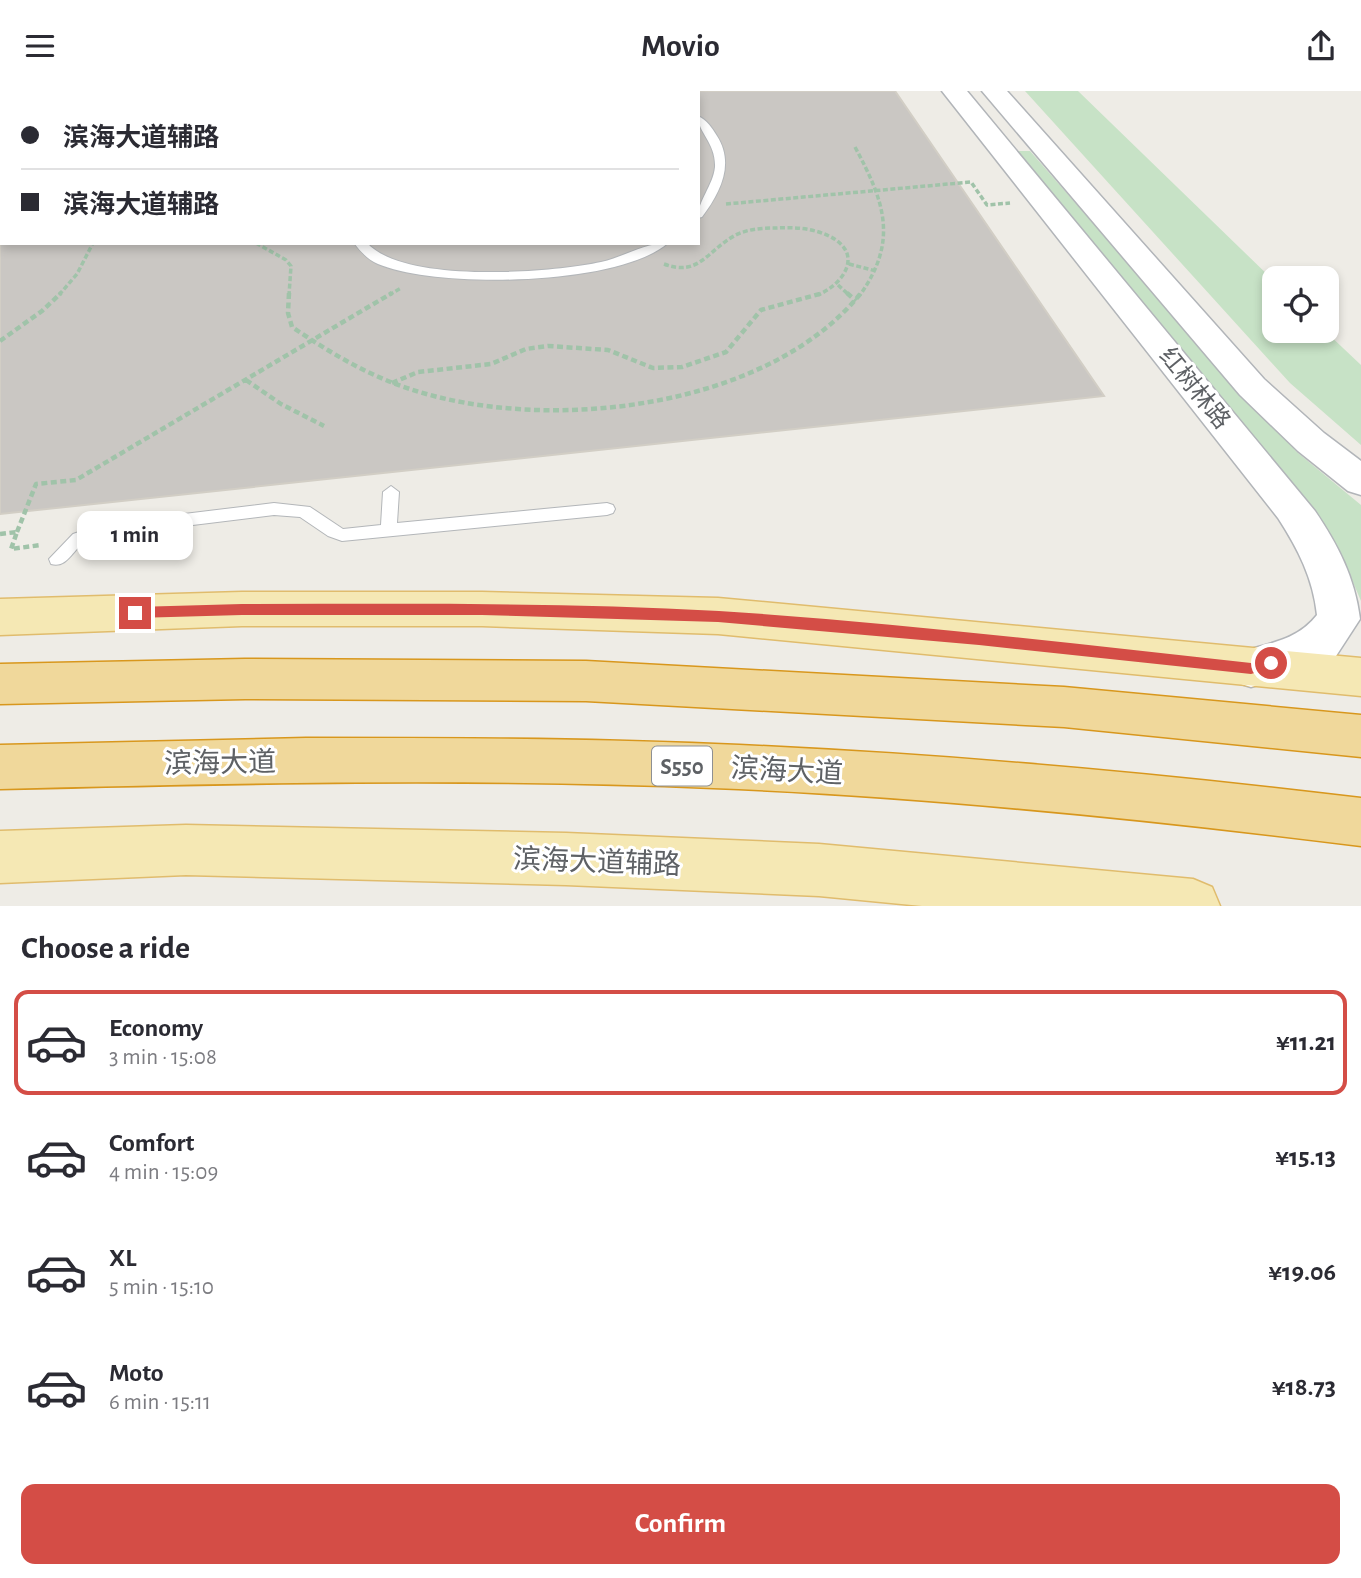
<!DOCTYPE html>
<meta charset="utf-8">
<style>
body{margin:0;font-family:"Alegreya Sans","Noto Sans SC",sans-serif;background:#f7f7f7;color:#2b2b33;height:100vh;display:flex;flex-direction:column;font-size:26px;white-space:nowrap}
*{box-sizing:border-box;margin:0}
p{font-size:23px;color:#7c7c81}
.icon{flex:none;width:38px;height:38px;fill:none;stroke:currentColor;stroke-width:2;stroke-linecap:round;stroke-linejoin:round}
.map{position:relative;height:815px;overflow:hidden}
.drawer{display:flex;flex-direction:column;background:#fff;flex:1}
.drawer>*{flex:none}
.guide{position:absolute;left:0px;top:0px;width:700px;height:154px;box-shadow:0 4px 10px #0003;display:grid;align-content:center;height:154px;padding:0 21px;background:#fff}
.tools{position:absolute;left:1262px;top:175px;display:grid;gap:14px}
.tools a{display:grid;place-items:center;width:77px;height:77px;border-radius:14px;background:#fff;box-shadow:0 4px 10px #0003;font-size:35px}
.end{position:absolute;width:32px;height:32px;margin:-16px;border:9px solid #d44d46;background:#fff;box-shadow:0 0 0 4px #fff}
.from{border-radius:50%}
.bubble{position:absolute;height:49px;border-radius:14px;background:#fff;box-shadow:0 4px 10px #0003;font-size:23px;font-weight:600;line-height:49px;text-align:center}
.guide b{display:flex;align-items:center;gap:24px;height:66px;font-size:26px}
.guide b+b{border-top:2px solid #e1e1e2}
.guide i{width:18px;height:18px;background:#2b2b33}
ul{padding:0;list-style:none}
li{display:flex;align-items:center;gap:21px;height:105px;margin:0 14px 10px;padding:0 7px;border:4px solid transparent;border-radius:14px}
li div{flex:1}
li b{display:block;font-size:26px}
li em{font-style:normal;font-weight:600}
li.on{border-color:#d44d46}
li>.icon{width:63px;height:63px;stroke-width:1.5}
h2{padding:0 21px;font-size:32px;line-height:84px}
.primary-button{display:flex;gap:14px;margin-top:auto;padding:14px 21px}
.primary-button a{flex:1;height:80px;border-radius:14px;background:#d44d46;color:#fff;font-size:28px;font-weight:600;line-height:80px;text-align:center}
header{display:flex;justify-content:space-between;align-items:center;height:91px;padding:0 21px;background:#fff;font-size:32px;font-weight:600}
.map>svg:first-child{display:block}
</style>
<header><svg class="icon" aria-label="menu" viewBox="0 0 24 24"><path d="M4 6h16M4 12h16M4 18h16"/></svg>Movio<svg class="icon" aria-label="share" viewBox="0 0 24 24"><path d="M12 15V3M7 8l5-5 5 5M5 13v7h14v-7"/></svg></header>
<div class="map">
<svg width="1361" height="815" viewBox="0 0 1361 815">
<rect width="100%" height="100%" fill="#eeece6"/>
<path fill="#c7e2c6" d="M 1025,0 L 1078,0 L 1274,190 L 1274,240 L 1325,240 L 1361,274 L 1361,354 L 1290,292 Z
M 1012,60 L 1030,60 L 1250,312 L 1298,362 L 1361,414 L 1361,510 L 1347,477 L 1315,430 Z"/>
<path fill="#cac7c3" stroke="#d2cec5" stroke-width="2" d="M 230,0 L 895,0 L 1104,305 L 0,423 L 0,17 L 2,152 L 698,152 L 698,2 L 207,2 Z"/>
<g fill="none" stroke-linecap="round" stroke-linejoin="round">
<g stroke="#b3b6b9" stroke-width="2">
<path id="lane" d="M 314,0 L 346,0 L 313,2 Z
M 392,0 L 409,0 L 410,2 L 393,2 Z
M 440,0 L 464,0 L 439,2 Z
M 640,0 L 656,0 L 657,2 L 641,2 Z
M 0,23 L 2,23 L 2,29 L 0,29 Z
M 698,25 C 707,29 712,37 717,45 C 735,73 720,102 702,126 L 698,127 C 698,109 713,95 715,76 C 716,52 698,42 698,25 Z
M 354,152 L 367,152 C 405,193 549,182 601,171 C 624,166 644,152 668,152 C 619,195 437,198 378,173 C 368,169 361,161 354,152 Z
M 391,395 L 399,401 L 397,432 L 607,412 L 613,414 L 615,418 L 613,422 L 607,424 L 342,450 L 328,445 L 300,426 L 274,424 L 103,445 C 97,447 90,448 85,451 C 73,458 67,478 51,473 L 49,468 L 73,443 L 102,433 L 274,412 L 310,416 L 343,438 L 381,434 L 383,401 Z"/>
</g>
<g stroke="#b2b5b9" stroke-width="3">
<path id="secondary" d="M 942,0 L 967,0 L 1315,420 C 1338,454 1355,487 1360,528 L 1336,565 L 1307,579 L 1251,596 L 1235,591 L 1229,577 L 1235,563 C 1266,552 1296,551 1317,524 C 1313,487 1298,458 1278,427 Z
M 982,0 L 1007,0 L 1264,288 L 1324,342 L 1361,370 L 1361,404 L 1348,400 L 1298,360 L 1240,304 Z"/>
</g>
<g stroke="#e0bc6d" stroke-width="3">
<path id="primary" d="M 242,501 L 482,501 L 718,507 L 1361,567 L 1361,605 L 718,543 L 482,535 L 242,535 L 0,544 L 0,508 Z
M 186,734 L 566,742 L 819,753 L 1193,788 L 1212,796 L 1220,815 L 922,815 L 819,805 L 566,794 L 186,784 L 0,792 L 0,740 Z"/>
</g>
<g stroke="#d8971d" stroke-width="3">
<path id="highway" d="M 245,568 L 586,570 L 1064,596 L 1361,624 L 1361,666 L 1064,636 L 586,610 L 245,608 L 0,613 L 0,573 Z
M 306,647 C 442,647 578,647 715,653 C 931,662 1146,681 1361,707 L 1361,755 C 1146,728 930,706 713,697 C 475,687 238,692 0,698 L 0,654 Z"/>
</g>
<path stroke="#a0c3a9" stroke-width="3.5" stroke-dasharray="5 2.5" stroke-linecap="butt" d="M 855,56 C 884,110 899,149 860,204
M 726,113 L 971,91 L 987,114 L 1010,112
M 256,152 L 286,169 L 291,175 L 289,204
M 664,173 C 699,186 707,160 734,145 C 746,138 762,137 776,137 C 793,136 813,137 829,145 C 864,162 845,192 818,204
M 849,173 L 876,180
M 838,194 L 849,204
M 59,204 L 77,183 L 93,152
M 389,204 L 401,197"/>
<path stroke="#a0c3a9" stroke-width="4.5" stroke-dasharray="6 3.5" stroke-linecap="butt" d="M 289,202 L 288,222 L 292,236 C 329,261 367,284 410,298 C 545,343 767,319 861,202
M 847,202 L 856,210
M 0,250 L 42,220 L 61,202
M 246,289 L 281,313 L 324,335
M 392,292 L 418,281 L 491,273 L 526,258 L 548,255 L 608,259 L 653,277 L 682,276 L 726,261 L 761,219 L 823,202
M 17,441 L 36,393 L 76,389 L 392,202
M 0,443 L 17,441 L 11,458 L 41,454"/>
<use href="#lane" fill="#fff" fill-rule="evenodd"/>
<use href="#secondary" fill="#fff" fill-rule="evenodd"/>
<use href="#primary" fill="#f5e8b4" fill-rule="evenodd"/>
<use href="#highway" fill="#f0d89b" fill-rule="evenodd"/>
</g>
<path fill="#d44d46" d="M 242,513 C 401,513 560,511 719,520 C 896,531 1074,553 1251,572 L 1271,566 L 1277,572 L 1275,576 L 1251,583 L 979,554 L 718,531 L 482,524 L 242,524 L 135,527 L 128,522 L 135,516 Z"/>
<g text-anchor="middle" stroke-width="6" stroke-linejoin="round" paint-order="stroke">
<rect fill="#fff" stroke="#8e9093" stroke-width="2" x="652" y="655.5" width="60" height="39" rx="5"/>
<g font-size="23" font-weight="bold" fill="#5e6165">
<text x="682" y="683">S550</text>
</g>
<g font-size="24" fill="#5e6165" stroke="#fff">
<text transform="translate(1195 297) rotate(51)" y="8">红树林路</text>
</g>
<g font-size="28" fill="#5e6165" stroke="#fff">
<text transform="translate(220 671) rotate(-1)" y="10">滨海大道</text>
<text transform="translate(787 679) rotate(3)" y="10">滨海大道</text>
<text transform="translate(597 770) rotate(2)" y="10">滨海大道辅路</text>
</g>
</g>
</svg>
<div class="tools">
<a><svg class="icon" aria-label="locate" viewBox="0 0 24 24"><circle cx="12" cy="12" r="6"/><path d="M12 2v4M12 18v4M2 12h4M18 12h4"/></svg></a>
</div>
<i class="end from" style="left:1271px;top:572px"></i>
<i class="end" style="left:135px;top:522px"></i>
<div class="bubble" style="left:77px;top:420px;width:116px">1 min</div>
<div class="guide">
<b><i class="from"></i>滨海大道辅路</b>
<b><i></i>滨海大道辅路</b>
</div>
</div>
<section class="drawer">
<h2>Choose a ride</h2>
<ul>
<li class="on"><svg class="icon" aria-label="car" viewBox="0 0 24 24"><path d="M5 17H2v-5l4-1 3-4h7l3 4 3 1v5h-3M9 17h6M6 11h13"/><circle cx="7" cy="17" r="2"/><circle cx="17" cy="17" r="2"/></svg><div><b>Economy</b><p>3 min · 15:08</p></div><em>¥11.21</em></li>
<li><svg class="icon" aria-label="car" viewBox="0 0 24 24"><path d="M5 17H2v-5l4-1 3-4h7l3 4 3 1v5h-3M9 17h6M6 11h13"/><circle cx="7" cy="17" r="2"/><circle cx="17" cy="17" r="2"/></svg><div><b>Comfort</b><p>4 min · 15:09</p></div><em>¥15.13</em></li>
<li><svg class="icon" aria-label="car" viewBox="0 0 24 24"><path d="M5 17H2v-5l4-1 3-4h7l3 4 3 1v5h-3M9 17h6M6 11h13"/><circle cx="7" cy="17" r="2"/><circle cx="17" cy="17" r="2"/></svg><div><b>XL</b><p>5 min · 15:10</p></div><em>¥19.06</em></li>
<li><svg class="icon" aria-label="car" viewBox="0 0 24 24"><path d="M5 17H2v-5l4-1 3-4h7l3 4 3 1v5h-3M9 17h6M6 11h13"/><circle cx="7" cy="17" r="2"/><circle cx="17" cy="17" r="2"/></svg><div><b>Moto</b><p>6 min · 15:11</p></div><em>¥18.73</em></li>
</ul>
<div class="primary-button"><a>Confirm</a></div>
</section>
